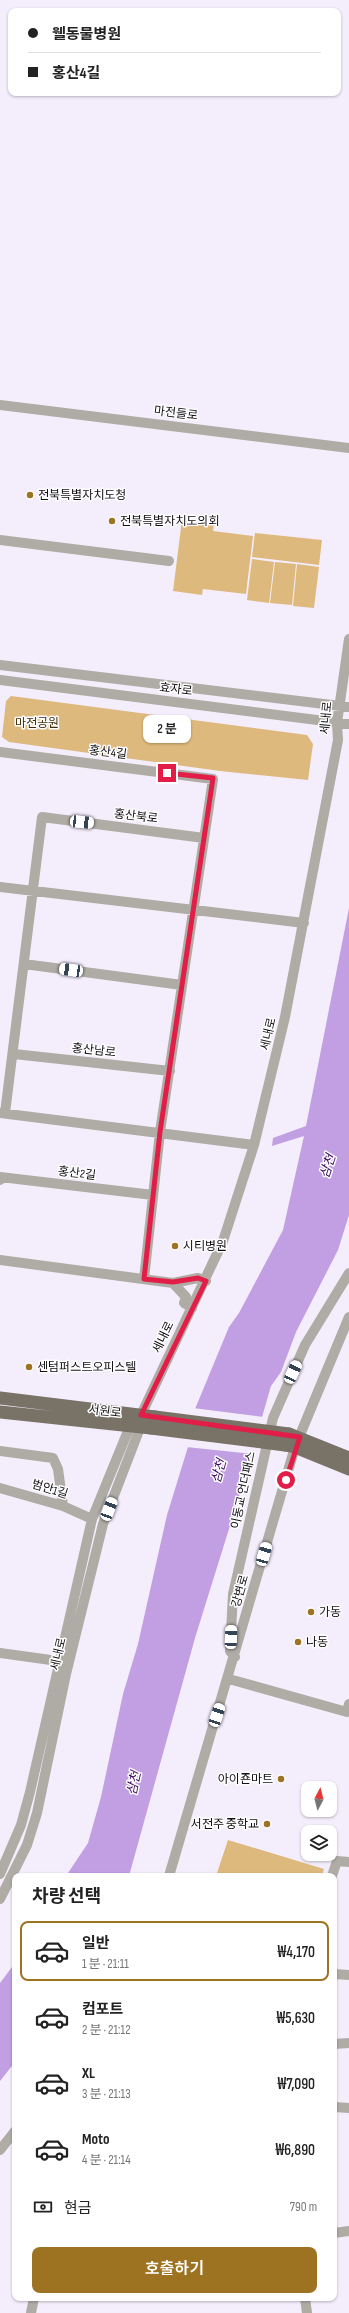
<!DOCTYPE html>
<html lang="ko">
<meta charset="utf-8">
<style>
body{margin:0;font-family:"Sofia Sans Condensed","Noto Sans KR",sans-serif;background:#f6f6f6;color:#222;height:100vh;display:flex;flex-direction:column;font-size:15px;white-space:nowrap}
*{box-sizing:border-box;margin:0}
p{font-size:13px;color:#767676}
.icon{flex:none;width:22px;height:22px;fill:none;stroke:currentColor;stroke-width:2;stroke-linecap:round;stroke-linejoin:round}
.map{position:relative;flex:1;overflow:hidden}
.side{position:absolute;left:12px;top:1873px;width:325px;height:428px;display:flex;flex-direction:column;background:#fff;border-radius:8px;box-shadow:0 1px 3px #0004}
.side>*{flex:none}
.guide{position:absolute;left:8px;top:8px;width:333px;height:88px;border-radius:8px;box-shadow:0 1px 3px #0004;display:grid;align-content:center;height:88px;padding:0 20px;background:#fff}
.needle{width:26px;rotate:7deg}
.buttons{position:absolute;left:301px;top:1781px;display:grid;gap:8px}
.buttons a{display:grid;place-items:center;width:36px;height:36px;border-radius:8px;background:#fff;box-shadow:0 1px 3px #0004;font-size:20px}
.end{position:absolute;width:18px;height:18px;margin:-9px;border:5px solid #e11d48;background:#fff;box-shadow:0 0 0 2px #fff}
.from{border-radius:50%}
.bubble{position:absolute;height:28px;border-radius:8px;background:#fff;box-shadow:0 1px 3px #0004;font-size:13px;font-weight:600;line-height:28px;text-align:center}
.car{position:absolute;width:12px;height:24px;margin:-12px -6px;border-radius:5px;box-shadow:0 0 3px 1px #0007;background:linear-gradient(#fff 24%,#345 0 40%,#fff 0 76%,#345 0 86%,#fff 0)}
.guide b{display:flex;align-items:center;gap:14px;height:38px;font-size:15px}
.guide b+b{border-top:1px solid #e0e0e0}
.guide i{width:10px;height:10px;background:#222}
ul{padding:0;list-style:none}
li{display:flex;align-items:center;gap:12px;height:60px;margin:0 8px 6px;padding:0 12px;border:2px solid transparent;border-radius:8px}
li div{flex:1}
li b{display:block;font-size:15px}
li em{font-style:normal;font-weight:600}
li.on{border-color:#9d7322}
li>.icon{width:36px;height:36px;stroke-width:1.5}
h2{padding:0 20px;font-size:18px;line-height:48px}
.pay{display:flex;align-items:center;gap:10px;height:44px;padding:0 20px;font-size:15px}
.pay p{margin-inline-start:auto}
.button{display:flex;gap:8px;margin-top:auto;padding:8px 20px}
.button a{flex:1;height:46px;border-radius:8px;background:#9d7322;color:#fff;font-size:16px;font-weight:600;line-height:46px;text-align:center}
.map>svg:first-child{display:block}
</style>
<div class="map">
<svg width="349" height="2313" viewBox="0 0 349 2313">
<rect width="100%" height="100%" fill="#f4edfc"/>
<path fill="#deb97d" d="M 182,520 L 214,524 L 213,531 L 253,536 L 246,594 L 203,589 L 202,595 L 173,591 Z
M 255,533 L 322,540 L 319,565 L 252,557 Z
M 252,559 L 274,562 L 269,603 L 247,600 Z
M 275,562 L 296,564 L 292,605 L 270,603 Z
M 297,564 L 319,567 L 314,608 L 293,606 Z
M 11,696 L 307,735 L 313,744 L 308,780 L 220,771 L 9,742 L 2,737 L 6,701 Z
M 228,1840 L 324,1869 L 322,1876 L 216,1876 Z"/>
<path fill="#c29ee3" d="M 349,908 L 349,1215 L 338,1250 L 296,1332 L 281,1372 L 271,1386 L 238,1500 L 195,1638 L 129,1876 L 66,1876 L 88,1843 L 101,1797 L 123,1694 L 138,1644 L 167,1515 L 188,1447 L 195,1409 L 229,1327 L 239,1313 L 283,1230 L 304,1136 L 272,1146 L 273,1138 L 306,1126 Z
M 15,1963 L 15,2062 L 0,2081 L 0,1983 Z"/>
<path fill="#f4edfc" d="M 193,1408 L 264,1417 L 253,1454 L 186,1447 Z"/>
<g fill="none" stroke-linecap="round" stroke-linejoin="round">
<path stroke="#afaba5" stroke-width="10" d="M 0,405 L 349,448
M 0,540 L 169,561
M 0,665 L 349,707
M 0,680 L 349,724
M 0,752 L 213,779 L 160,1132 L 144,1279
M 0,887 L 304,923
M 24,964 L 182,985
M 14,1054 L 170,1071
M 0,1113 L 254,1145
M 5,1113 L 42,817 L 204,838
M 0,1180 L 0,1177 L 153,1195
M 0,1260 L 173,1283 L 198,1278 L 206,1281
M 173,1283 L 186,1297 L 184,1303 L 192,1308
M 0,1451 L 53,1458 L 58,1469 L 63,1506
M 0,1488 L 63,1506 L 92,1519
M 0,1653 L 65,1662
M 235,1657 L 230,1651 L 233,1594 L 273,1418 L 305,1345 L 349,1273
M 229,1679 L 347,1712 L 349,1704
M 0,1874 L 21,1825 L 30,1792 L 92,1519 L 130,1426 L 134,1422
M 169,1876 L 295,1447 L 349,1317
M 332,1876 L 337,1861 L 349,1862
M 0,1899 L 27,1845 L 37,1813 L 66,1674 L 103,1524 L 140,1428 L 141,1415 L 223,1241 L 254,1145 L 285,1017 L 338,740 L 337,723 L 349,639
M 334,1974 L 349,1975
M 334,2044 L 349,2043
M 334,2107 L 349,2108
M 0,2150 L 15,2131
M 334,2233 L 349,2231
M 305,2298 L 307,2313
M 31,2313 L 34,2298"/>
<path stroke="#787267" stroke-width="13" d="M 0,1398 L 155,1417
M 0,1412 L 151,1428
M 289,1434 L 349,1458
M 285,1445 L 295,1447 L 349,1469"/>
<path stroke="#787267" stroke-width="13" d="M 155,1417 L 289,1434
M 151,1428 L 285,1445"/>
</g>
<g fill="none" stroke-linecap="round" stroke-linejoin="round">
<path stroke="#e11d48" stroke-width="5" d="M 167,773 L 213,778 L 160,1132 L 144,1279 L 173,1282 L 198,1278 L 206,1281 L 141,1415 L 300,1437 L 286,1480"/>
</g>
<g fill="#9d7322" stroke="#fefefe" stroke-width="1.5">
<circle cx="30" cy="495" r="4"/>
<circle cx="112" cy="521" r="4"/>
<circle cx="175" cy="1246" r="4"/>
<circle cx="29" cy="1367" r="4"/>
<circle cx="311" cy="1612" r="4"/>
<circle cx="298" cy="1642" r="4"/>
<circle cx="281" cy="1779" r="4"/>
<circle cx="267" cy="1824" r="4"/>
</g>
<g text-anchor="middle" stroke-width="3" stroke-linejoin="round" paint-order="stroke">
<g font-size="12" fill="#110e13" stroke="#fefefe">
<text transform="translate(176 413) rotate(7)" y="4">마전들로</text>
<text transform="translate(176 689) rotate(7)" y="4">효자로</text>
<text transform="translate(326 718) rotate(-85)" y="4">세내로</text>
<text transform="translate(108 752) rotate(7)" y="4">홍산4길</text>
<text transform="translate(136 816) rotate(7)" y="4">홍산북로</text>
<text transform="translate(268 1034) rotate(-77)" y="4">세내로</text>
<text transform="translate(94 1050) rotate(6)" y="4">홍산남로</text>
<text transform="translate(77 1173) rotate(7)" y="4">홍산2길</text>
<text transform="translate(163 1337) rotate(-64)" y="4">세내로</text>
<text transform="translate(105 1411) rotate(7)" y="4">서원로</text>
<text transform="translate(50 1489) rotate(17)" y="4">범안1길</text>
<text transform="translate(243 1490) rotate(-78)" y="4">이동교 언더패스</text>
<text transform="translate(240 1591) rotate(-74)" y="4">강변로</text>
<text transform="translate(58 1654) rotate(-77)" y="4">세내로</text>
</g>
<g font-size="12" fill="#110e13" stroke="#fefefe" text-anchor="start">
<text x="38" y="499">전북특별자치도청</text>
<text x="120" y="525">전북특별자치도의회</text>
<text x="183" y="1250">시티병원</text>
<text x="37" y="1371">센텀퍼스트오피스텔</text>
<text x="319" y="1616">가동</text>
<text x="306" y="1646">나동</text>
<text x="273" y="1783" text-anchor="end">아이죤마트</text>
<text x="259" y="1828" text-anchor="end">서전주 중학교</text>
</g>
<g font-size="12" fill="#402e0e" stroke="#fefefe">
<text x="37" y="727">마전공원</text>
</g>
<g font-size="13" font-style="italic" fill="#3d095c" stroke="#fefefe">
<text transform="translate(327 1166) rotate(-72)" y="5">삼천</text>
<text transform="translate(218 1471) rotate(-74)" y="5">삼천</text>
<text transform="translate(133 1783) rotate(-78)" y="5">삼천</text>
</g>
</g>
</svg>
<div class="buttons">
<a><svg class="needle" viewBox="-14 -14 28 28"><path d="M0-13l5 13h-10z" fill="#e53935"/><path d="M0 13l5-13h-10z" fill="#767676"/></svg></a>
<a><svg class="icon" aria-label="layers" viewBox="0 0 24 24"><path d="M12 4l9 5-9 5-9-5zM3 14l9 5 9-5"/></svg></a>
</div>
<i class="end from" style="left:286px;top:1480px"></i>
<i class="end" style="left:167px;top:773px"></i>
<div class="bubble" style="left:143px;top:715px;width:48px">2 분</div>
<i class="car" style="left:82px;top:822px;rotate:96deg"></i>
<i class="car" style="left:71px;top:970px;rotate:278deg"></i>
<i class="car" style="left:293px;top:1372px;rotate:25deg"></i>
<i class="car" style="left:109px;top:1509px;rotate:21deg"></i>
<i class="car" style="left:264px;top:1554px;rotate:16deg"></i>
<i class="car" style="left:231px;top:1637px;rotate:2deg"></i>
<i class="car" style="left:217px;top:1715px;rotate:18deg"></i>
<div class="guide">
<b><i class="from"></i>웰동물병원</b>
<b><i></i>홍산4길</b>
</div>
<section class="side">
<h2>차량 선택</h2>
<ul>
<li class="on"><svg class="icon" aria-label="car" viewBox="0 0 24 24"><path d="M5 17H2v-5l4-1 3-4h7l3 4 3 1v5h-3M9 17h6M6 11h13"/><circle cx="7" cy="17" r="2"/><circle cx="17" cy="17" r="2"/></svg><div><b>일반</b><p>1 분 · 21:11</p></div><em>₩4,170</em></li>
<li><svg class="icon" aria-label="car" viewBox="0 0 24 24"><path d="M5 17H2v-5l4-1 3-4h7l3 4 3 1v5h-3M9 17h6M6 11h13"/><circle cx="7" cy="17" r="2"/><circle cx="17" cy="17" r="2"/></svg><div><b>컴포트</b><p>2 분 · 21:12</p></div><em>₩5,630</em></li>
<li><svg class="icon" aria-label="car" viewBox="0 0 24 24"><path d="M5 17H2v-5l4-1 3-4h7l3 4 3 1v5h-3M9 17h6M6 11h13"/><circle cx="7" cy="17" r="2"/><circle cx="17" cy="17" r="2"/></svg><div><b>XL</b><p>3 분 · 21:13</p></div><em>₩7,090</em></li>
<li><svg class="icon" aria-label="car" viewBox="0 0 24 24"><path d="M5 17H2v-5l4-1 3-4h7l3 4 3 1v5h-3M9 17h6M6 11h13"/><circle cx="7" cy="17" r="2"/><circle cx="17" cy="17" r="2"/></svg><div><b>Moto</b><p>4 분 · 21:14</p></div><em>₩6,890</em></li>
</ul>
<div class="pay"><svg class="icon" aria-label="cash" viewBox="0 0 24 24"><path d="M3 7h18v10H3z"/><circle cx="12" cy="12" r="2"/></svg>현금<p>790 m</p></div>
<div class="button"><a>호출하기</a></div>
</section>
</div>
